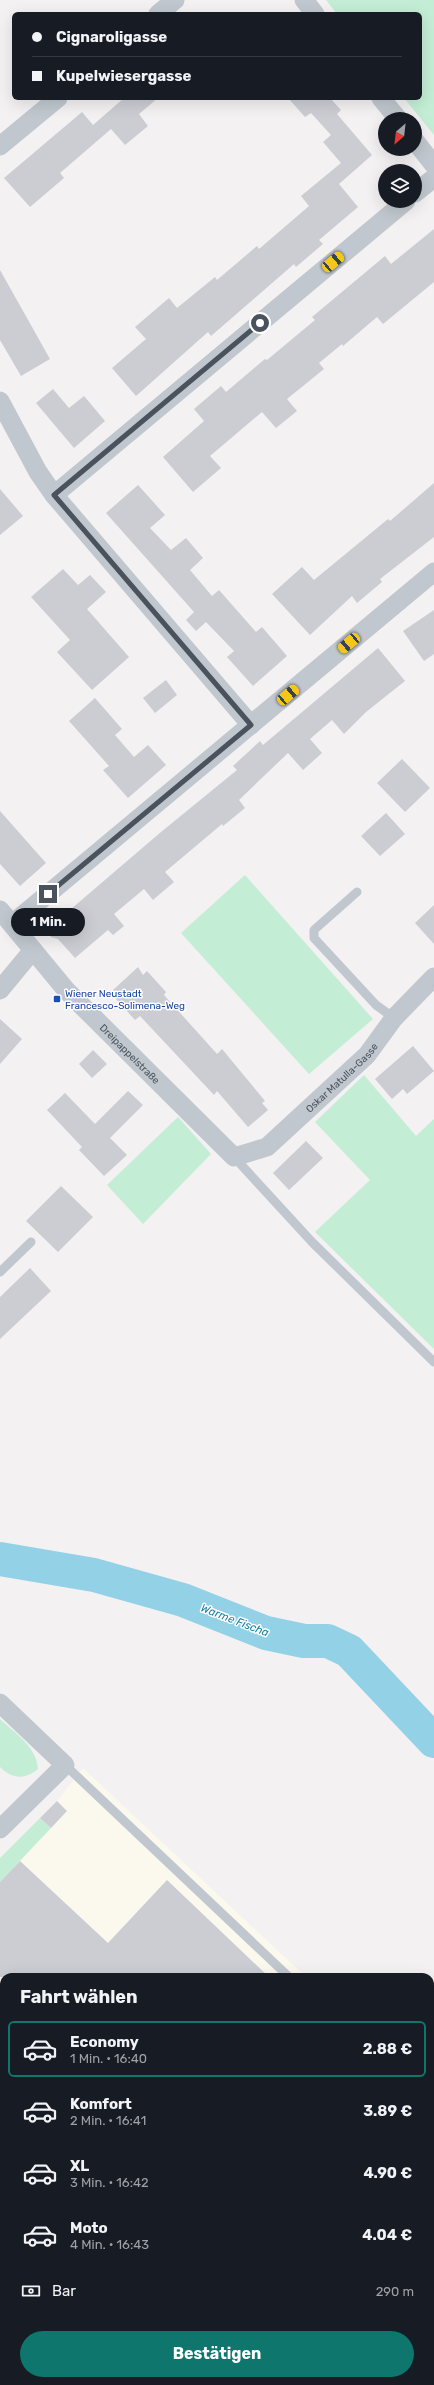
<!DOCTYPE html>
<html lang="de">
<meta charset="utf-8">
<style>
body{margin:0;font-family:Rubik,sans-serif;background:#242831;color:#f1f3f6;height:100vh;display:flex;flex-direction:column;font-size:15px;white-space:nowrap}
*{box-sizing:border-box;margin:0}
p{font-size:13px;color:#9ea1a6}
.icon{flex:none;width:22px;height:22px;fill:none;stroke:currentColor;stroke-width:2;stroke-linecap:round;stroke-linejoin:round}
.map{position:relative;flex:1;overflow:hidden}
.sheet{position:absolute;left:0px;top:1973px;width:434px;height:412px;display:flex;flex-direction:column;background:#171b24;border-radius:12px 12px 0 0;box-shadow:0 4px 16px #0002}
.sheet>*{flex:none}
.top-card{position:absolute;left:12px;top:12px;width:410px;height:88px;border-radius:6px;box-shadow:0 4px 16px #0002;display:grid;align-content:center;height:88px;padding:0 20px;background:#171b24}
.needle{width:26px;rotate:208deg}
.fabs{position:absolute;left:378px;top:112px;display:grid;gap:8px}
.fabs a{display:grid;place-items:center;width:44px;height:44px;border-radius:50%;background:#171b24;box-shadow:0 4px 16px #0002;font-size:20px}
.end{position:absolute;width:18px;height:18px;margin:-9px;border:5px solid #4a535d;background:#fff;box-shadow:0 0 0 2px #fff}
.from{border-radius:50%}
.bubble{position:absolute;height:28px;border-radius:14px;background:#171b24;box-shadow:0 4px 16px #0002;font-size:13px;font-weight:700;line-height:28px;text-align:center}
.car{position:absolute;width:12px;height:24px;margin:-12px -6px;border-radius:5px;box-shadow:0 0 3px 1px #0007;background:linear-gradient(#f5c518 24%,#345 0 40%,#f5c518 0 76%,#345 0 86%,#f5c518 0)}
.top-card b{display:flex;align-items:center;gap:14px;height:38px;font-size:15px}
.top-card b+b{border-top:1px solid #363941}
.top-card i{width:10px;height:10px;background:#f1f3f6}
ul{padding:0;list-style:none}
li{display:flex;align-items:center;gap:12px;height:56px;margin:0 8px 6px;padding:0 12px;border:2px solid transparent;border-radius:6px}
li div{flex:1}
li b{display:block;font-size:15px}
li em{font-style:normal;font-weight:700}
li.current{border-color:#0f766e}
li>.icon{width:36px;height:36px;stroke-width:1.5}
h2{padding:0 20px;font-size:18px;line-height:48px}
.pay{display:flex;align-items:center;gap:10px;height:44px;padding:0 20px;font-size:15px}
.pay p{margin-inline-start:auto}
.action{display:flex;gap:8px;margin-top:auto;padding:8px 20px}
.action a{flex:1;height:46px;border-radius:24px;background:#0f766e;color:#fff;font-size:16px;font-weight:700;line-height:46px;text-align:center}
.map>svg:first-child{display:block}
</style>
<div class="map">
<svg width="434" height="2385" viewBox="0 0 434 2385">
<rect width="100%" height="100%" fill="#f3f1f1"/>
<path fill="#fbf8ed" d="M 83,1768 L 306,1977 L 4,1977 L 4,2381 L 166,2381 L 157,2385 L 1,2385 L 0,1858 L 57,1801 Z
M 430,2093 L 434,2097 L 434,2265 L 430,2267 Z"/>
<path fill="#c3edd5" d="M 326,0 L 434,0 L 434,135 L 404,98 L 420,98 L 420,14 L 337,14 Z
M 245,875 L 373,1019 L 309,1074 L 181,933 Z
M 364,1075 L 416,1136 L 434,1119 L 434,1349 L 315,1232 L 370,1180 L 315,1122 Z
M 178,1117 L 211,1154 L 143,1224 L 107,1185 Z
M 0,1719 C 15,1733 37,1747 38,1769 C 25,1780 12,1779 0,1767 Z
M 40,1818 L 51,1828 L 0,1882 L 0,1858 Z"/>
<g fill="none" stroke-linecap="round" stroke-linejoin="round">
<path stroke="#93d1e7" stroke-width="34" d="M 0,1559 L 94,1575 L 183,1600 L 266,1633 L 304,1641 L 328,1641 L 349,1651 L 434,1741"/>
</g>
<path fill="#cbcdd3" d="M 124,98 L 158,98 L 139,114 L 148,126 L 125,145 L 111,129 L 60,173 L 64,178 L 30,207 L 4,178 L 82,112 L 93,125 Z
M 288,98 L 330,98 L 341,110 L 337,114 L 372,155 L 339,184 L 358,207 L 319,240 L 323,244 L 296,267 L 294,264 L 211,336 L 208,332 L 136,396 L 112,368 L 146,339 L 135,327 L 169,298 L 177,308 L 215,277 L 217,280 L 257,246 L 259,249 L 309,206 L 301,196 L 341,163 L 323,142 L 331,135 L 311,113 L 305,117 Z
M 434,229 L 434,282 L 383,324 L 377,317 L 343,346 L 342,344 L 319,363 L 324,369 L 287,399 L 297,411 L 276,428 L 262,412 L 210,456 L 221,468 L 193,492 L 163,457 L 204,421 L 194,409 L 221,386 L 226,392 L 265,359 L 267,360 L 315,320 L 312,317 L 385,256 L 391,264 Z
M 0,270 L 50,359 L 21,376 L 0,340 Z
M 53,389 L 69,408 L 84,396 L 105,421 L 74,448 L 36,403 Z
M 434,483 L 434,537 L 380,579 L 382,582 L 357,603 L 352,596 L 310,635 L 272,594 L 302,567 L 314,580 L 388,519 L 390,521 Z
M 138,485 L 165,515 L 150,528 L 171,550 L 186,538 L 203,558 L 190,570 L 212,596 L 219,590 L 256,632 L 262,627 L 287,656 L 253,686 L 227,657 L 234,651 L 206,622 L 196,631 L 186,620 L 194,612 L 106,513 Z
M 0,489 L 23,516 L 0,535 Z
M 63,569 L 78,585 L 90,575 L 106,592 L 87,609 L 129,657 L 92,690 L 57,652 L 70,640 L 31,597 Z
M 434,610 L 434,654 L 424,661 L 403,631 Z
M 378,648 L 405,681 L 366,712 L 344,734 L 332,720 L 310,739 L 322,753 L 303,770 L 288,753 L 239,800 L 245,808 L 223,826 L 222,824 L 165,872 L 174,882 L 153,900 L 144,889 L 114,914 L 124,926 L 113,935 L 108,930 L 75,958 L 58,939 L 51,937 L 44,928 L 51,922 L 57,921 L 161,832 L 237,770 L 233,766 L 260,741 L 263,745 Z
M 166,680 L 177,695 L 155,713 L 143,698 Z
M 95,698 L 122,729 L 115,735 L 134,757 L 148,745 L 166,765 L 128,798 L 103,770 L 109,766 L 69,721 Z
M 402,759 L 430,788 L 405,812 L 377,783 Z
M 0,811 L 46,863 L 20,886 L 0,864 Z
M 386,813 L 405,834 L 380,856 L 361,836 Z
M 434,905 L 434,944 L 415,923 Z
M 138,967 L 143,975 L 147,971 L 166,992 L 164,995 L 217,1054 L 222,1049 L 265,1101 L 262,1103 L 268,1110 L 248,1127 L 217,1091 L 214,1095 L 140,1016 L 135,1020 L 116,999 L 118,996 L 113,990 Z
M 0,1019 L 22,1039 L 0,1064 Z
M 413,1046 L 434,1071 L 407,1094 L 403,1089 L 392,1099 L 375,1079 Z
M 93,1050 L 107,1064 L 92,1078 L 79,1064 Z
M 128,1091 L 143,1105 L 110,1138 L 127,1155 L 104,1176 L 79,1150 L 82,1147 L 47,1110 L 65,1093 L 95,1124 Z
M 306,1141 L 323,1158 L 289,1190 L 273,1173 Z
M 61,1186 L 93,1217 L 58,1252 L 26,1221 Z
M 30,1268 L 51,1291 L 0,1339 L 0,1297 Z
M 57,1801 L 67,1811 L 51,1828 L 40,1818 Z
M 20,1861 L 108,1943 L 167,1880 L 269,1977 L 0,1977 L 0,1882 Z"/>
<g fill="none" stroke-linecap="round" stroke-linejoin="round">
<path stroke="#c0c7ce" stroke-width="9" d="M 357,892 L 314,930 L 314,938 L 376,1005 L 394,1018
M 234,1157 L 312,1242 L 434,1362
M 0,1272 L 31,1242
M 65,1765 L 289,1977
M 430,2111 L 434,2115"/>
<g stroke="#c0c7ce" stroke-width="19">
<path d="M 304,0 L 315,14"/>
<path d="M 158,14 L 175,0"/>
<path d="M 381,98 L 398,119"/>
<path d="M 415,141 L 434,165"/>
<path d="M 0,146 L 58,98"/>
<path d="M 415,193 L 434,178"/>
<path d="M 0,401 L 38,472 L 54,495 L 251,725"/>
<path d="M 54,495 L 406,201"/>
<path id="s1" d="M 0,910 L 66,990 L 234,1157 L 267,1147 L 367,1055 L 394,1018 L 434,977"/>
<path d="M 12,924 L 434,572"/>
<path d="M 0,990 L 33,950"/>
<path d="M 0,1703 L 65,1765 L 0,1829"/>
</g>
</g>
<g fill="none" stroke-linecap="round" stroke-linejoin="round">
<path stroke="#4a535d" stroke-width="5" d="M 48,894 L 251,725 L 54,495 L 260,323"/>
</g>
<rect fill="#1a4fb4" stroke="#fff" stroke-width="1.5" x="53" y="995" width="8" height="8" rx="2"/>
<g text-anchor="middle" stroke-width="3" stroke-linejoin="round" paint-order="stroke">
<g font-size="10" fill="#164399" stroke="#fff" text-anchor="start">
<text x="65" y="997">Wiener Neustadt<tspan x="65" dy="12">Francesco-Solimena-Weg</tspan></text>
</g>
<g font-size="10" fill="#4a535d" stroke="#fff">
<text dy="4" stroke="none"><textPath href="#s1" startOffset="194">Dreipappelstraße</textPath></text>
<text dy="4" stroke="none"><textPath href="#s1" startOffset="477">Oskar Matulla-Gasse</textPath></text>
</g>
<g font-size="11" font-style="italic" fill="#167fa4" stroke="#fff">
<text transform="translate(235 1620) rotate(21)" y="4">Warme Fischa</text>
</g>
</g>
</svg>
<div class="fabs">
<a><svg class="needle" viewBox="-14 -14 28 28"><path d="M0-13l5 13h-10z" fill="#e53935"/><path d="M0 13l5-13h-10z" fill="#9ea1a6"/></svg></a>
<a><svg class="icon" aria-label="layers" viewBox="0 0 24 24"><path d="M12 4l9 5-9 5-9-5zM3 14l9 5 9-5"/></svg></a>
</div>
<i class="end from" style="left:260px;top:323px"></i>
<i class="end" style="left:48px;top:894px"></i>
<div class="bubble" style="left:11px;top:908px;width:74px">1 Min.</div>
<i class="car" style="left:333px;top:262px;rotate:50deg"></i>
<i class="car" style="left:349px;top:643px;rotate:230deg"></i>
<i class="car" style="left:288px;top:695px;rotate:50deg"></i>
<div class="top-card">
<b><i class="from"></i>Cignaroligasse</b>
<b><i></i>Kupelwiesergasse</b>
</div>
<section class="sheet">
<h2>Fahrt wählen</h2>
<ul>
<li class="current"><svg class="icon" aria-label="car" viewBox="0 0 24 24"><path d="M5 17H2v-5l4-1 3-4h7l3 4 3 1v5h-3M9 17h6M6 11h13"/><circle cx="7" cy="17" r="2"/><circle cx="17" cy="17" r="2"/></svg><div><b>Economy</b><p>1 Min. · 16:40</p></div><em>2.88 €</em></li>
<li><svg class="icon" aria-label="car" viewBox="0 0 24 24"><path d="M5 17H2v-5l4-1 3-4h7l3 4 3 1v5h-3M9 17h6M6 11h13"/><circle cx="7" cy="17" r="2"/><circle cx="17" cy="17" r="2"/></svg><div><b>Komfort</b><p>2 Min. · 16:41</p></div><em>3.89 €</em></li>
<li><svg class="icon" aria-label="car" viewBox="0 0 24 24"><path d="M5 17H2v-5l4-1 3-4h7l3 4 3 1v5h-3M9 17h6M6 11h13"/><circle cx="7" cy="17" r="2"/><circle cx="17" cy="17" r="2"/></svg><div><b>XL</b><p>3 Min. · 16:42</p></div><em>4.90 €</em></li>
<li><svg class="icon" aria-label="car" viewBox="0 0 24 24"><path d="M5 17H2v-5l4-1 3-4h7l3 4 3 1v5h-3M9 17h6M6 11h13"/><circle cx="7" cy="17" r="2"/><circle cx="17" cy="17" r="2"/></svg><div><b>Moto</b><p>4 Min. · 16:43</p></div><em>4.04 €</em></li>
</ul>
<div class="pay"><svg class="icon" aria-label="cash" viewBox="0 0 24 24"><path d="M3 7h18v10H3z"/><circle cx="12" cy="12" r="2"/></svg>Bar<p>290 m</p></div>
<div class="action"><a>Bestätigen</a></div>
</section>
</div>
